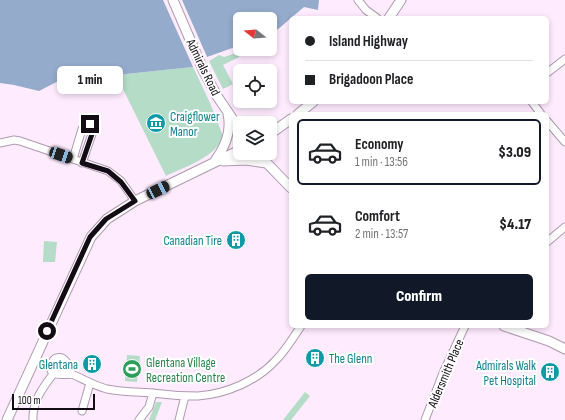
<!DOCTYPE html>
<meta charset="utf-8">
<style>
body{margin:0;font-family:"Sofia Sans Condensed",sans-serif;background:#f2f2f2;color:#202124;height:100vh;display:flex;flex-direction:column;font-size:15px;white-space:nowrap}
*{box-sizing:border-box;margin:0}
p{font-size:13px;color:#757577}
.icon{flex:none;width:22px;height:22px;fill:none;stroke:currentColor;stroke-width:2;stroke-linecap:round;stroke-linejoin:round}
.map{position:relative;flex:1;overflow:hidden}
.details{position:absolute;left:289px;top:112px;width:260px;height:216px;display:flex;flex-direction:column;background:#fff;border-radius:6px;box-shadow:0 2px 6px #0003}
.details>*{flex:none}
.banner{position:absolute;left:289px;top:16px;width:260px;height:88px;border-radius:6px;box-shadow:0 2px 6px #0003;display:grid;align-content:center;height:88px;padding:0 16px;background:#fff}
.needle{width:26px;rotate:287deg}
.buttons{position:absolute;left:233px;top:12px;display:grid;gap:8px}
.buttons a{display:grid;place-items:center;width:44px;height:44px;border-radius:6px;background:#fff;box-shadow:0 2px 6px #0003;font-size:20px}
.scale{position:absolute;left:12px;bottom:10px;width:83px;box-sizing:border-box;padding-left:4px;border:2px solid #130c14;border-top:0;font-size:11px;line-height:14px;white-space:nowrap;color:#130c14;-webkit-text-stroke:3px #fff;paint-order:stroke}
.end{position:absolute;width:18px;height:18px;margin:-9px;border:5px solid #130c14;background:#fff;box-shadow:0 0 0 2px #fff}
.from{border-radius:50%}
.bubble{position:absolute;height:28px;border-radius:6px;background:#fff;box-shadow:0 2px 6px #0003;font-size:13px;font-weight:800;line-height:28px;text-align:center}
.car{position:absolute;width:12px;height:24px;margin:-12px -6px;border-radius:5px;box-shadow:0 0 3px 1px #0007;background:linear-gradient(#222 24%,#8ab4d8 0 40%,#222 0 76%,#8ab4d8 0 86%,#222 0)}
.banner b{display:flex;align-items:center;gap:14px;height:38px;font-size:15px}
.banner b+b{border-top:1px solid #e0e0e0}
.banner i{width:10px;height:10px;background:#202124}
ul{padding:7px 0 0;list-style:none}
li{display:flex;align-items:center;gap:12px;height:66px;margin:0 8px 6px;padding:0 8px;border:2px solid transparent;border-radius:6px}
li div{flex:1}
li b{display:block;font-size:15px}
li em{font-style:normal;font-weight:800}
li.active{border-color:#111827}
li>.icon{width:36px;height:36px;stroke-width:1.5}
.cta{display:flex;gap:8px;margin-top:auto;padding:8px 16px}
.cta a{flex:1;height:46px;border-radius:6px;background:#111827;color:#fff;font-size:16px;font-weight:800;line-height:46px;text-align:center}
.map>svg:first-child{display:block}
</style>
<div class="map">
<svg width="565" height="420" viewBox="0 0 565 420">
<rect width="100%" height="100%" fill="#feebfe"/>
<path fill="#b4dcc7" d="M 233,54 L 239,55 L 239,57 L 223,65 L 233,84 L 223,89 L 209,61 L 219,55 L 224,57 Z
M 193,67 L 210,103 L 223,136 C 217,157 184,167 166,176 L 116,75 Z
M 44,241 L 57,242 L 55,262 L 43,262 Z
M 127,355 L 140,356 L 137,382 L 125,381 Z
M 305,392 L 310,396 L 291,420 L 283,420 Z
M 156,402 L 162,402 L 155,420 L 149,420 Z"/>
<path fill="#95abcc" d="M 0,0 L 319,0 L 318,10 L 304,7 L 270,36 L 270,19 L 240,19 L 240,47 L 235,47 L 207,57 L 193,67 L 116,75 L 93,72 L 70,75 L 39,91 L 14,85 L 0,83 Z"/>
<path fill="#feebfe" d="M 163,0 L 182,0 L 208,59 L 194,69 Z"/>
<g fill="none" stroke-linecap="round" stroke-linejoin="round">
<g stroke="#af99af" stroke-width="9">
<path id="minor" d="M 358,0 L 366,10 L 377,18
M 547,73 L 565,59
M 532,102 L 541,114
M 547,121 L 565,142
M 0,143 L 14,140 L 20,141 L 108,171 L 121,181 L 135,201
M 73,159 L 82,129 L 87,124 L 90,124 L 93,127 L 92,134 L 82,163
M 547,242 L 565,227
M 71,373 C 69,367 66,355 56,358 C 54,359 52,362 51,365 C 48,380 68,372 74,375 C 85,380 95,386 107,389 C 122,392 138,392 152,393 C 167,395 183,396 198,396 C 226,394 257,381 276,360 C 286,350 293,338 301,326
M 82,411 L 90,383
M 33,420 C 32,402 43,387 54,373
M 139,420 L 149,407 L 153,393
M 179,420 L 185,396
M 425,420 L 443,373 L 465,326"/>
</g>
<g stroke="#af99af" stroke-width="11">
<path id="secondary" d="M 173,0 L 204,72 L 217,96 L 240,130
M 389,18 L 401,0
M 298,114 L 313,102
M 270,134 L 291,119
M 257,153 L 291,188
M 215,161 C 225,147 232,132 228,114
M 223,161 L 246,160 L 266,163
M 504,326 L 549,341 L 565,349
M 7,420 L 91,237 L 107,219 L 135,201 L 240,150"/>
</g>
<use href="#minor" stroke="#fff" stroke-width="7"/>
<use href="#secondary" stroke="#fff" stroke-width="9"/>
</g>
<g fill="none" stroke-linecap="round" stroke-linejoin="round">
<path stroke="#130c14" stroke-width="5" d="M 47,331 L 90,237 L 106,219 L 135,201 L 121,182 L 108,171 L 82,163 L 92,134 L 93,127 L 90,124"/>
</g>
<defs>
<g id="museum-disc" transform="scale(1)"><circle r="9.5" fill="#0f9aa8" stroke="#fff"/><path d="M0-6L6-3V-2H-6V-3ZM-5-1h2V3h-2ZM-1-1h2V3h-2ZM3-1h2V3H3ZM-6 4H6V6H-6Z" fill="#fff"/></g>
<g id="building-disc" transform="scale(1)"><circle r="9.5" fill="#0f9aa8" stroke="#fff"/><path d="M-4-6H4V6H1V3H-1V6H-4ZM-2.5-4.3h1.7v1.8h-1.7ZM.8-4.3h1.7v1.8H.8ZM-2.5-1h1.7V.8h-1.7ZM.8-1h1.7V.8H.8Z" fill="#fff"/></g>
<g id="stadium-disc" transform="scale(1)"><circle r="9.5" fill="#2e9e5b" stroke="#fff"/><path d="M0-5a6.5 5 0 1 0 0 10a6.5 5 0 1 0 0-10ZM-3.5-1.8h7v3.6h-7Z" fill="#fff"/></g>
</defs>
<g fill-rule="evenodd">
<use href="#museum-disc" x="156" y="123"/>
<use href="#building-disc" x="236" y="240"/>
<use href="#building-disc" x="315" y="358"/>
<use href="#building-disc" x="92" y="364"/>
<use href="#stadium-disc" x="132" y="369"/>
<use href="#building-disc" x="550" y="372"/>
</g>
<g text-anchor="middle" stroke-width="4" stroke-linejoin="round" paint-order="stroke">
<g font-size="13" fill="#130c14" stroke="#fff">
<text transform="translate(204 67) rotate(64)" y="5">Admirals Road</text>
<text transform="translate(445 373) rotate(-67)" y="5">Aldersmith Place</text>
</g>
<g font-size="13" fill="#0d838f" stroke="#fff" text-anchor="end">
<text x="170" y="121" text-anchor="start">Craigflower<tspan x="170" dy="15">Manor</tspan></text>
<text x="222" y="245">Canadian Tire</text>
<text x="329" y="363" text-anchor="start">The Glenn</text>
<text x="78" y="369">Glentana</text>
<text x="536" y="370">Admirals Walk<tspan x="536" dy="15">Pet Hospital</tspan></text>
</g>
<g font-size="13" fill="#27864d" stroke="#fff" text-anchor="start">
<text x="146" y="367">Glentana Village<tspan x="146" dy="15">Recreation Centre</tspan></text>
</g>
</g>
</svg>
<div class="buttons">
<a><svg class="needle" viewBox="-14 -14 28 28"><path d="M0-13l5 13h-10z" fill="#e53935"/><path d="M0 13l5-13h-10z" fill="#757577"/></svg></a>
<a><svg class="icon" aria-label="locate" viewBox="0 0 24 24"><circle cx="12" cy="12" r="6"/><path d="M12 2v4M12 18v4M2 12h4M18 12h4"/></svg></a>
<a><svg class="icon" aria-label="layers" viewBox="0 0 24 24"><path d="M12 4l9 5-9 5-9-5zM3 14l9 5 9-5"/></svg></a>
</div>
<div class="scale">100 m</div>
<i class="end from" style="left:47px;top:331px"></i>
<i class="end" style="left:90px;top:124px"></i>
<div class="bubble" style="left:57px;top:66px;width:66px">1 min</div>
<i class="car" style="left:61px;top:155px;rotate:109deg"></i>
<i class="car" style="left:158px;top:190px;rotate:64deg"></i>
<div class="banner">
<b><i class="from"></i>Island Highway</b>
<b><i></i>Brigadoon Place</b>
</div>
<section class="details">
<ul>
<li class="active"><svg class="icon" aria-label="car" viewBox="0 0 24 24"><path d="M5 17H2v-5l4-1 3-4h7l3 4 3 1v5h-3M9 17h6M6 11h13"/><circle cx="7" cy="17" r="2"/><circle cx="17" cy="17" r="2"/></svg><div><b>Economy</b><p>1 min · 13:56</p></div><em>$3.09</em></li>
<li><svg class="icon" aria-label="car" viewBox="0 0 24 24"><path d="M5 17H2v-5l4-1 3-4h7l3 4 3 1v5h-3M9 17h6M6 11h13"/><circle cx="7" cy="17" r="2"/><circle cx="17" cy="17" r="2"/></svg><div><b>Comfort</b><p>2 min · 13:57</p></div><em>$4.17</em></li>
</ul>
<div class="cta"><a>Confirm</a></div>
</section>
</div>
